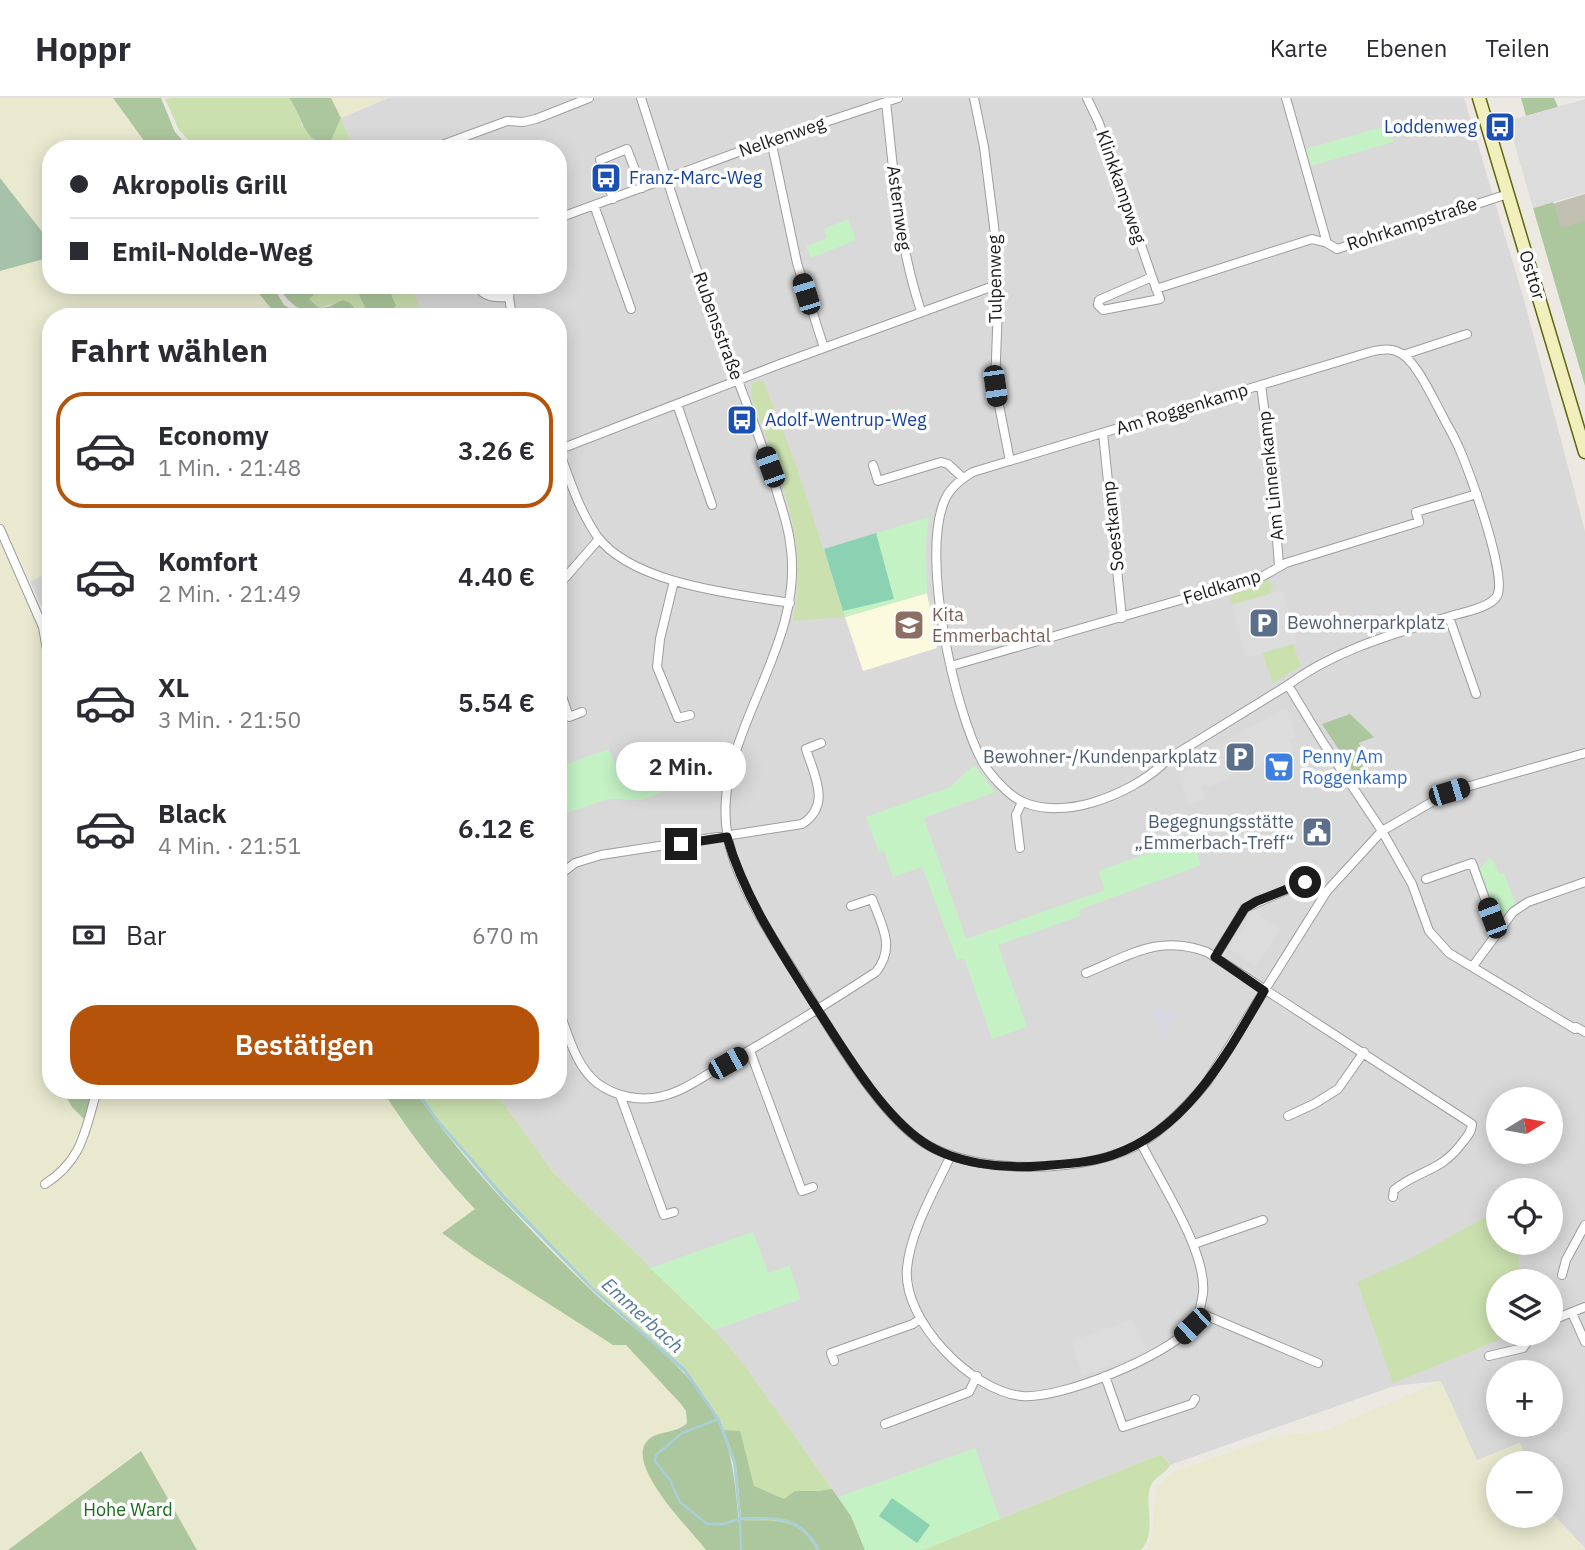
<!DOCTYPE html>
<html lang="de">
<meta charset="utf-8">
<style>
body{margin:0;font-family:"IBM Plex Sans",sans-serif;background:#f7f7f7;color:#2b2b33;height:100vh;display:flex;flex-direction:column;font-size:26px;white-space:nowrap}
*{box-sizing:border-box;margin:0}
p{font-size:23px;color:#7c7c81}
.icon{flex:none;width:38px;height:38px;fill:none;stroke:currentColor;stroke-width:2;stroke-linecap:round;stroke-linejoin:round}
.map{position:relative;flex:1;overflow:hidden}
.side{position:absolute;left:42px;top:210px;width:525px;height:791px;display:flex;flex-direction:column;background:#fff;border-radius:28px;box-shadow:0 4px 18px #0003}
.side>*{flex:none}
.banner{position:absolute;left:42px;top:42px;width:525px;height:154px;border-radius:28px;box-shadow:0 4px 18px #0003;display:grid;align-content:center;height:154px;padding:0 28px;background:#fff}
.needle{width:46px;rotate:79deg}
.buttons{position:absolute;left:1486px;top:989px;display:grid;gap:14px}
.buttons a{display:grid;place-items:center;width:77px;height:77px;border-radius:50%;background:#fff;box-shadow:0 4px 18px #0003;font-size:35px}
.end{position:absolute;width:32px;height:32px;margin:-16px;border:9px solid #1c1c1c;background:#fff;box-shadow:0 0 0 4px #fff}
.from{border-radius:50%}
.bubble{position:absolute;height:49px;border-radius:24px;background:#fff;box-shadow:0 4px 18px #0003;font-size:23px;font-weight:600;line-height:49px;text-align:center}
.car{position:absolute;width:21px;height:42px;margin:-21px -10px;border-radius:9px;box-shadow:0 0 5px 2px #0007;background:linear-gradient(#222 24%,#8ab4d8 0 40%,#222 0 76%,#8ab4d8 0 86%,#222 0)}
.banner b{display:flex;align-items:center;gap:24px;height:66px;font-size:26px}
.banner b+b{border-top:2px solid #e1e1e2}
.banner i{width:18px;height:18px;background:#2b2b33}
ul{padding:0;list-style:none}
li{display:flex;align-items:center;gap:21px;height:116px;margin:0 14px 10px;padding:0 14px;border:4px solid transparent;border-radius:28px}
li div{flex:1}
li b{display:block;font-size:26px}
li em{font-style:normal;font-weight:600}
li.selected{border-color:#b45309}
li>.icon{width:63px;height:63px;stroke-width:1.5}
h2{padding:0 28px;font-size:32px;line-height:84px}
.pay{display:flex;align-items:center;gap:18px;height:77px;padding:0 28px;font-size:26px}
.pay p{margin-inline-start:auto}
.action{display:flex;gap:14px;margin-top:auto;padding:14px 28px}
.action a{flex:1;height:80px;border-radius:28px;background:#b45309;color:#fff;font-size:28px;font-weight:600;line-height:80px;text-align:center}
header{display:flex;align-items:center;gap:42px;box-sizing:border-box;height:98px;padding:0 35px;background:#fff;border-bottom:2px solid #e1e1e2}
header strong{font-size:33px}
nav{display:flex;gap:38px;margin-inline-start:auto;font-size:24px}
.map>svg:first-child{display:block}
</style>
<header>
<strong>Hoppr</strong>
<nav><a>Karte</a><a>Ebenen</a><a>Teilen</a></nav>
</header>
<div class="map">
<svg width="1585" height="1452" viewBox="0 0 1585 1452">
<rect width="100%" height="100%" fill="#ece9e3"/>
<path fill="#dad9d9" fill-rule="evenodd" d="M 388,0 L 1464,0 L 1524,202 L 1585,433 L 1585,1450 L 1551,1414 L 1550,1365 L 1528,1365 L 1519,1345 L 1477,1363 L 1440,1283 L 1394,1288 L 1170,1367 L 1161,1356 L 923,1452 L 865,1452 L 851,1418 L 748,1272 L 726,1252 L 640,1160 L 553,1074 L 494,992 L 558,992 L 558,219 L 423,219 L 409,187 L 558,187 L 558,51 L 354,51 L 341,20 ZM 1498,1001 L 1550,1001 L 1550,1054 L 1498,1054 ZM 1498,1092 L 1550,1092 L 1550,1144 L 1498,1144 ZM 1498,1183 L 1550,1183 L 1550,1236 L 1498,1236 ZM 1498,1274 L 1550,1274 L 1550,1326 L 1498,1326 Z
M 51,474 L 51,530 L 30,483 Z"/>
<path fill="#fbf9de" d="M 927,495 L 937,550 L 863,573 L 845,519 Z"/>
<path fill="#c0bfb0" d="M 1585,96 L 1585,149 L 1563,155 L 1549,107 Z"/>
<path fill="#e9e9d0" d="M 0,0 L 113,0 L 150,51 L 51,51 L 51,156 L 47,140 L 0,80 Z
M 331,0 L 388,0 L 341,20 Z
M 51,159 L 51,187 L 252,187 L 278,219 L 51,219 L 51,474 L 30,483 L 0,422 L 0,173 Z
M 0,438 L 40,531 L 51,586 L 51,923 L 42,924 L 51,971 L 51,992 L 62,992 L 72,1009 L 97,992 L 382,992 L 411,1037 L 439,1074 L 475,1111 L 443,1135 L 474,1158 L 613,1247 L 626,1247 L 683,1309 L 687,1325 L 679,1331 L 659,1336 L 643,1353 L 644,1363 L 706,1452 L 197,1452 L 140,1353 L 8,1452 L 0,1452 Z
M 1441,1283 L 1477,1362 L 1520,1345 L 1528,1365 L 1498,1365 L 1498,1418 L 1550,1418 L 1551,1414 L 1585,1452 L 1147,1452 L 1152,1438 L 1156,1389 L 1171,1375 L 1277,1338 L 1323,1333 Z"/>
<path fill="#cae1af" d="M 171,0 L 289,0 L 295,8 L 302,27 L 330,45 L 341,20 L 354,51 L 197,51 L 179,32 L 165,1 Z
M 315,187 L 410,187 L 424,219 L 362,219 L 356,213 L 336,205 L 319,210 L 309,201 L 313,198 Z
M 763,282 L 798,372 L 845,519 L 793,523 C 811,442 777,372 751,298 L 752,285 Z
M 1266,480 L 1273,487 L 1270,496 L 1232,507 L 1228,492 Z
M 1293,546 L 1301,568 L 1273,585 L 1262,555 Z
M 418,992 L 494,992 L 553,1074 L 720,1238 L 748,1272 L 851,1418 L 865,1452 L 820,1452 L 813,1438 L 741,1419 L 736,1365 L 720,1321 L 686,1271 L 593,1189 L 503,1097 L 438,1021 Z
M 1498,1112 L 1498,1144 L 1518,1145 L 1520,1183 L 1498,1183 L 1498,1236 L 1514,1236 L 1393,1285 L 1357,1184 L 1415,1158 Z
M 1161,1356 L 1170,1367 C 1166,1376 1156,1377 1151,1387 C 1143,1405 1158,1434 1141,1452 L 923,1452 Z"/>
<path fill="#acc79d" d="M 113,0 L 161,0 L 175,34 L 190,51 L 150,51 Z
M 289,0 L 331,0 L 341,20 L 330,45 L 325,47 C 302,40 302,17 289,0 Z
M 1521,0 L 1554,0 L 1558,9 L 1526,18 Z
M 1553,104 L 1561,130 L 1585,123 L 1585,288 L 1533,110 Z
M 252,187 L 272,187 L 284,207 L 305,219 L 278,219 Z
M 277,187 L 315,187 L 313,198 L 309,201 L 319,210 L 328,209 L 343,202 L 350,205 L 362,219 C 324,219 299,223 277,187 Z
M 354,187 L 387,187 L 396,208 L 381,219 L 370,219 Z
M 1350,616 L 1374,639 L 1359,645 L 1368,670 L 1366,685 L 1362,687 L 1322,626 Z
M 75,992 L 97,992 L 87,1024 L 72,1009 L 64,995 Z
M 382,992 L 414,992 C 464,1064 527,1130 590,1191 C 633,1232 691,1268 718,1323 C 735,1359 736,1398 740,1437 L 741,1422 C 775,1423 799,1418 817,1452 L 706,1452 C 692,1433 623,1366 648,1342 C 659,1332 676,1336 687,1325 L 686,1313 L 681,1306 L 626,1247 L 613,1247 L 474,1158 L 442,1135 L 475,1111 C 438,1072 411,1037 382,992 Z
M 724,1332 L 740,1333 L 754,1388 L 784,1401 L 795,1393 L 820,1393 L 832,1391 L 851,1418 L 865,1452 L 820,1452 C 800,1415 778,1420 741,1419 L 736,1365 Z
M 141,1353 L 197,1452 L 8,1452 Z"/>
<path fill="#a7c2aa" d="M 0,80 L 47,140 L 51,159 L 0,173 Z"/>
<path fill="#c4f2c5" d="M 1389,27 L 1393,44 L 1311,68 L 1306,51 Z
M 848,121 L 856,142 L 811,160 L 806,148 L 827,140 L 824,131 Z
M 929,419 L 926,446 L 927,495 L 845,519 L 824,451 Z
M 609,651 L 621,683 L 663,668 L 664,671 L 695,660 L 702,680 L 641,702 L 608,701 L 558,718 L 558,669 Z
M 974,667 L 995,694 L 924,720 L 966,841 L 1105,792 L 1098,773 L 1191,740 L 1201,767 L 1079,812 L 1080,818 L 998,847 L 1027,929 L 992,941 L 964,860 L 957,862 L 922,769 L 893,779 L 884,753 L 879,754 L 866,719 L 950,689 Z
M 1492,760 L 1499,776 L 1504,775 L 1516,808 L 1505,820 L 1496,818 L 1480,771 L 1486,763 Z
M 753,1134 L 768,1175 L 789,1168 L 801,1201 L 714,1232 L 650,1170 Z
M 975,1350 L 1000,1421 L 923,1452 L 865,1452 L 851,1418 L 838,1399 Z"/>
<path fill="#8ad2b2" d="M 876,435 L 894,501 L 843,513 L 824,451 Z
M 892,1400 L 930,1427 L 917,1445 L 879,1418 Z"/>
<path fill="#dcdcdc" d="M 1585,1 L 1585,95 L 1533,110 L 1508,23 Z
M 1282,492 L 1298,544 L 1246,560 L 1232,507 Z
M 1283,611 L 1288,613 L 1297,639 L 1289,642 L 1293,654 L 1228,678 L 1229,682 L 1208,689 L 1207,686 L 1201,688 L 1205,701 L 1189,707 L 1178,674 L 1190,671 L 1188,664 L 1215,652 L 1216,648 Z
M 1253,813 L 1280,831 L 1256,868 L 1230,851 Z
M 1132,1222 L 1134,1226 L 1136,1226 L 1146,1254 L 1082,1277 L 1071,1243 Z"/>
<path fill="#d8d8e2" d="M 1152,910 L 1178,915 L 1163,942 Z"/>
<path fill="#a9ced5" d="M 414,992 L 418,992 L 438,1021 L 504,1097 L 593,1189 L 686,1271 L 720,1321 L 736,1365 L 741,1419 C 779,1421 800,1414 820,1452 L 817,1452 C 799,1418 773,1421 739,1422 L 733,1365 L 717,1322 L 684,1274 L 591,1191 L 501,1099 L 436,1023 Z"/>
<g fill="none" stroke-linecap="round" stroke-linejoin="round">
<path stroke="#a9ced5" stroke-width="2.5" d="M 719,1321 L 682,1335 L 656,1357 L 655,1363 L 670,1382 L 680,1404 L 707,1426 L 724,1426 L 741,1420
M 740,1419 L 741,1452"/>
<g stroke="#9d9d9d" stroke-width="10">
<path id="minor" d="M 641,0 C 665,74 687,149 715,222 C 736,279 760,336 777,394 C 782,411 788,427 790,444 C 808,552 708,641 728,740 C 737,789 777,847 804,889 C 832,935 879,1016 924,1045 C 977,1078 1090,1076 1143,1044 C 1168,1028 1188,1007 1207,984 L 1327,793 L 1382,733 L 1449,694 L 1585,655
M 974,0 L 984,49 L 994,128 L 999,181 L 995,287 L 1010,363
M 1087,0 L 1099,25 L 1152,179
M 1286,0 L 1327,145
M 886,4 C 894,75 898,145 921,213
M 771,42 L 797,165 L 824,250
M 431,51 L 507,23 L 523,24 L 536,21 L 589,0
M 613,101 L 600,62 L 627,51 L 642,90
M 594,107 L 631,211
M 558,122 L 567,117 L 771,42 L 898,0
M 1152,179 L 1160,201 L 1103,212 L 1098,207 L 1099,202 Z
M 476,187 C 484,200 495,200 509,199
M 511,187 L 509,199 L 512,219
M 1156,191 L 1312,141 L 1327,145 L 1337,151 L 1508,96
M 1403,257 L 1467,236
M 1261,287 L 1272,370 L 1279,469
M 677,306 L 712,407
M 1103,335 L 1122,520
M 558,350 C 569,380 579,412 597,438 C 632,486 735,496 790,505
M 558,352 L 780,266 L 999,186
M 873,367 L 878,383 L 941,364 L 948,366 L 963,380
M 0,431 L 43,529 L 51,575
M 674,483 L 660,541 L 657,569 L 678,620 L 690,617
M 558,488 L 599,441
M 1449,519 L 1476,596
M 951,568 L 1263,478 L 1286,465 L 1419,424 L 1416,414 L 1477,396
M 558,587 L 569,619 L 582,614
M 1288,587 L 1168,661 C 1148,682 1118,697 1091,705 C 1070,711 1043,713 1023,704 C 1010,699 989,676 982,663 C 954,611 921,460 944,404 C 949,390 961,381 973,374 L 1370,254 C 1378,252 1388,250 1396,253 C 1415,259 1432,299 1442,317 C 1447,327 1454,338 1459,350 C 1469,372 1508,479 1497,498 C 1491,509 1466,514 1454,517 C 1397,535 1336,551 1288,587 L 1322,643 L 1382,733 L 1412,786 L 1429,833 L 1449,855 L 1575,931 L 1576,929 L 1585,934
M 1020,750 L 1016,717 L 1022,704
M 558,778 L 575,765 L 601,757 L 802,726 C 832,707 814,677 806,651 L 821,645
M 1426,781 L 1472,765 L 1492,820 L 1502,829
M 1215,859 L 1245,810 L 1305,784
M 1473,868 L 1513,814 L 1528,804 L 1585,784
M 1086,875 C 1130,857 1159,836 1207,854 L 1472,1026 C 1472,1033 1467,1039 1462,1045 C 1441,1074 1418,1072 1394,1092 L 1393,1099
M 558,910 C 568,936 575,967 597,985 C 616,999 641,1004 663,998 C 684,993 702,979 720,969 C 773,940 825,907 876,874 C 896,849 882,828 872,801 L 851,808
M 750,953 L 802,1093 L 813,1089
M 620,997 L 664,1117 L 674,1114
M 1288,1018 L 1314,1006 L 1338,991 L 1364,954
M 951,1057 C 935,1092 911,1131 907,1170 C 902,1222 971,1293 1022,1298 C 1059,1302 1167,1258 1191,1229 C 1199,1220 1201,1207 1203,1195 C 1207,1153 1160,1084 1141,1045
M 45,1086 C 83,1062 85,1032 97,992
M 1194,1146 L 1263,1122
M 1562,1177 L 1566,1162 L 1585,1127
M 1200,1215 L 1318,1265
M 1572,1215 L 1585,1244
M 1550,1223 L 1585,1209
M 1489,1258 L 1523,1250 L 1533,1236
M 834,1263 L 831,1255 L 913,1226 L 920,1221
M 1105,1278 L 1123,1329 L 1192,1306 L 1195,1301
M 885,1326 L 969,1294 L 977,1278"/>
</g>
<g stroke="#616511" stroke-width="15">
<path id="secondary" d="M 1479,0 L 1585,354"/>
</g>
<use href="#minor" stroke="#fff" stroke-width="8"/>
<use href="#secondary" stroke="#f1f0bc" stroke-width="12"/>
</g>
<g fill="none" stroke-linecap="round" stroke-linejoin="round">
<path stroke="#1c1c1c" stroke-width="9" d="M 681,746 L 727,739 C 744,798 779,851 812,903 C 841,947 879,1014 923,1044 C 955,1066 1003,1071 1040,1068 C 1065,1066 1090,1065 1113,1057 C 1187,1032 1227,956 1264,893 L 1215,859 L 1245,810 L 1257,803 L 1305,784"/>
</g>
<defs>
<g id="bus-square" transform="scale(1.575)"><rect x="-9" y="-9" width="18" height="18" rx="4" fill="#1a4fb4" stroke="#fff"/><path d="M-5-6H5V4H4V6H2V4H-2V6H-4V4H-5ZM-3.5-4V0h7V-4ZM-3.5 1.2v1.5H-2V1.2ZM2 1.2v1.5H3.5V1.2Z" fill="#fff"/></g>
<g id="parking-square" transform="scale(1.575)"><rect x="-9" y="-9" width="18" height="18" rx="4" fill="#5c6f8a" stroke="#fff"/><path d="M-3.5-5.5H1a3.5 3.5 0 0 1 0 7H-1V5.5H-3.5ZM-1-3.4V-.6H.8a1.4 1.4 0 0 0 0-2.8Z" fill="#fff"/></g>
<g id="school-square" transform="scale(1.575)"><rect x="-9" y="-9" width="18" height="18" rx="4" fill="#8d6e63" stroke="#fff"/><path d="M0-5L7-2L0 1L-7-2ZM-4 1L0 2.5L4 1V4Q0 6-4 4Z" fill="#fff"/></g>
<g id="supermarket-square" transform="scale(1.575)"><rect x="-9" y="-9" width="18" height="18" rx="4" fill="#3f7fe0" stroke="#fff"/><path d="M-6-5.5h2.5l.6 2H6L4.5 2H-2.5L-4.4-4H-6ZM-1.5 3.2a1.3 1.3 0 1 0 .1 0ZM3 3.2a1.3 1.3 0 1 0 .1 0Z" fill="#fff"/></g>
<g id="civic-square" transform="scale(1.575)"><rect x="-9" y="-9" width="18" height="18" rx="4" fill="#5c6f8a" stroke="#fff"/><path d="M-.6-6.5H3V-4.5H.6V-3L4-1V1h2V6H-6V1h2V-1L-.6-3ZM-1.2 2.5V6h2.4V2.5Z" fill="#fff"/></g>
</defs>
<g fill-rule="evenodd">
<use href="#bus-square" x="1500" y="29"/>
<use href="#bus-square" x="606" y="80"/>
<use href="#bus-square" x="742" y="322"/>
<use href="#parking-square" x="1264" y="525"/>
<use href="#school-square" x="909" y="527"/>
<use href="#parking-square" x="1240" y="659"/>
<use href="#supermarket-square" x="1279" y="669"/>
<use href="#civic-square" x="1317" y="734"/>
</g>
<g text-anchor="middle" stroke-width="7" stroke-linejoin="round" paint-order="stroke">
<g font-size="18" fill="#164399" stroke="#fff" text-anchor="start">
<text x="1477" y="35" text-anchor="end">Loddenweg</text>
<text x="629" y="86">Franz-Marc-Weg</text>
<text x="765" y="328">Adolf-Wentrup-Weg</text>
</g>
<g font-size="18" fill="#1c1c1c" stroke="#fff">
<text transform="translate(782 39) rotate(-19)" y="6">Nelkenweg</text>
<text transform="translate(1121 89) rotate(71)" y="6">Klinkkampweg</text>
<text transform="translate(899 110) rotate(82)" y="6">Asternweg</text>
<text transform="translate(1412 126) rotate(-18)" y="6">Rohrkampstraße</text>
<text transform="translate(1532 177) rotate(73)" y="6">Osttor</text>
<text transform="translate(995 181) rotate(-91)" y="6">Tulpenweg</text>
<text transform="translate(718 228) rotate(70)" y="6">Rubensstraße</text>
<text transform="translate(1182 311) rotate(-17)" y="6">Am Roggenkamp</text>
<text transform="translate(1271 378) rotate(-96)" y="6">Am Linnenkamp</text>
<text transform="translate(1113 428) rotate(-96)" y="6">Soestkamp</text>
<text transform="translate(1222 489) rotate(-17)" y="6">Feldkamp</text>
</g>
<g font-size="18" fill="#785e54" stroke="#fff" text-anchor="start">
<text x="932" y="523">Kita<tspan x="932" dy="21">Emmerbachtal</tspan></text>
</g>
<g font-size="18" fill="#4e5e75" stroke="#fff" text-anchor="end">
<text x="1287" y="531" text-anchor="start">Bewohnerparkplatz</text>
<text x="1217" y="665">Bewohner-/Kundenparkplatz</text>
<text x="1294" y="730">Begegnungsstätte<tspan x="1294" dy="21">„Emmerbach-Treff“</tspan></text>
</g>
<g font-size="18" fill="#366cbe" stroke="#fff" text-anchor="start">
<text x="1302" y="665">Penny Am<tspan x="1302" dy="21">Roggenkamp</tspan></text>
</g>
<g font-size="18" fill="#186c1a" stroke="#fff">
<text x="128" y="1418">Hohe Ward</text>
</g>
<g font-size="19" font-style="italic" fill="#527a99" stroke="#fff">
<text transform="translate(643 1217) rotate(42)" y="7">Emmerbach</text>
</g>
</g>
</svg>
<div class="buttons">
<a><svg class="needle" viewBox="-14 -14 28 28"><path d="M0-13l5 13h-10z" fill="#e53935"/><path d="M0 13l5-13h-10z" fill="#7c7c81"/></svg></a>
<a><svg class="icon" aria-label="locate" viewBox="0 0 24 24"><circle cx="12" cy="12" r="6"/><path d="M12 2v4M12 18v4M2 12h4M18 12h4"/></svg></a>
<a><svg class="icon" aria-label="layers" viewBox="0 0 24 24"><path d="M12 4l9 5-9 5-9-5zM3 14l9 5 9-5"/></svg></a>
<a>+</a>
<a>−</a>
</div>
<i class="end from" style="left:1305px;top:784px"></i>
<i class="end" style="left:681px;top:746px"></i>
<div class="bubble" style="left:616px;top:644px;width:130px">2 Min.</div>
<i class="car" style="left:806px;top:196px;rotate:343deg"></i>
<i class="car" style="left:995px;top:288px;rotate:172deg"></i>
<i class="car" style="left:770px;top:369px;rotate:340deg"></i>
<i class="car" style="left:1449px;top:694px;rotate:73deg"></i>
<i class="car" style="left:1492px;top:820px;rotate:339deg"></i>
<i class="car" style="left:728px;top:965px;rotate:61deg"></i>
<i class="car" style="left:1192px;top:1228px;rotate:226deg"></i>
<div class="banner">
<b><i class="from"></i>Akropolis Grill</b>
<b><i></i>Emil-Nolde-Weg</b>
</div>
<section class="side">
<h2>Fahrt wählen</h2>
<ul>
<li class="selected"><svg class="icon" aria-label="car" viewBox="0 0 24 24"><path d="M5 17H2v-5l4-1 3-4h7l3 4 3 1v5h-3M9 17h6M6 11h13"/><circle cx="7" cy="17" r="2"/><circle cx="17" cy="17" r="2"/></svg><div><b>Economy</b><p>1 Min. · 21:48</p></div><em>3.26 €</em></li>
<li><svg class="icon" aria-label="car" viewBox="0 0 24 24"><path d="M5 17H2v-5l4-1 3-4h7l3 4 3 1v5h-3M9 17h6M6 11h13"/><circle cx="7" cy="17" r="2"/><circle cx="17" cy="17" r="2"/></svg><div><b>Komfort</b><p>2 Min. · 21:49</p></div><em>4.40 €</em></li>
<li><svg class="icon" aria-label="car" viewBox="0 0 24 24"><path d="M5 17H2v-5l4-1 3-4h7l3 4 3 1v5h-3M9 17h6M6 11h13"/><circle cx="7" cy="17" r="2"/><circle cx="17" cy="17" r="2"/></svg><div><b>XL</b><p>3 Min. · 21:50</p></div><em>5.54 €</em></li>
<li><svg class="icon" aria-label="car" viewBox="0 0 24 24"><path d="M5 17H2v-5l4-1 3-4h7l3 4 3 1v5h-3M9 17h6M6 11h13"/><circle cx="7" cy="17" r="2"/><circle cx="17" cy="17" r="2"/></svg><div><b>Black</b><p>4 Min. · 21:51</p></div><em>6.12 €</em></li>
</ul>
<div class="pay"><svg class="icon" aria-label="cash" viewBox="0 0 24 24"><path d="M3 7h18v10H3z"/><circle cx="12" cy="12" r="2"/></svg>Bar<p>670 m</p></div>
<div class="action"><a>Bestätigen</a></div>
</section>
</div>
